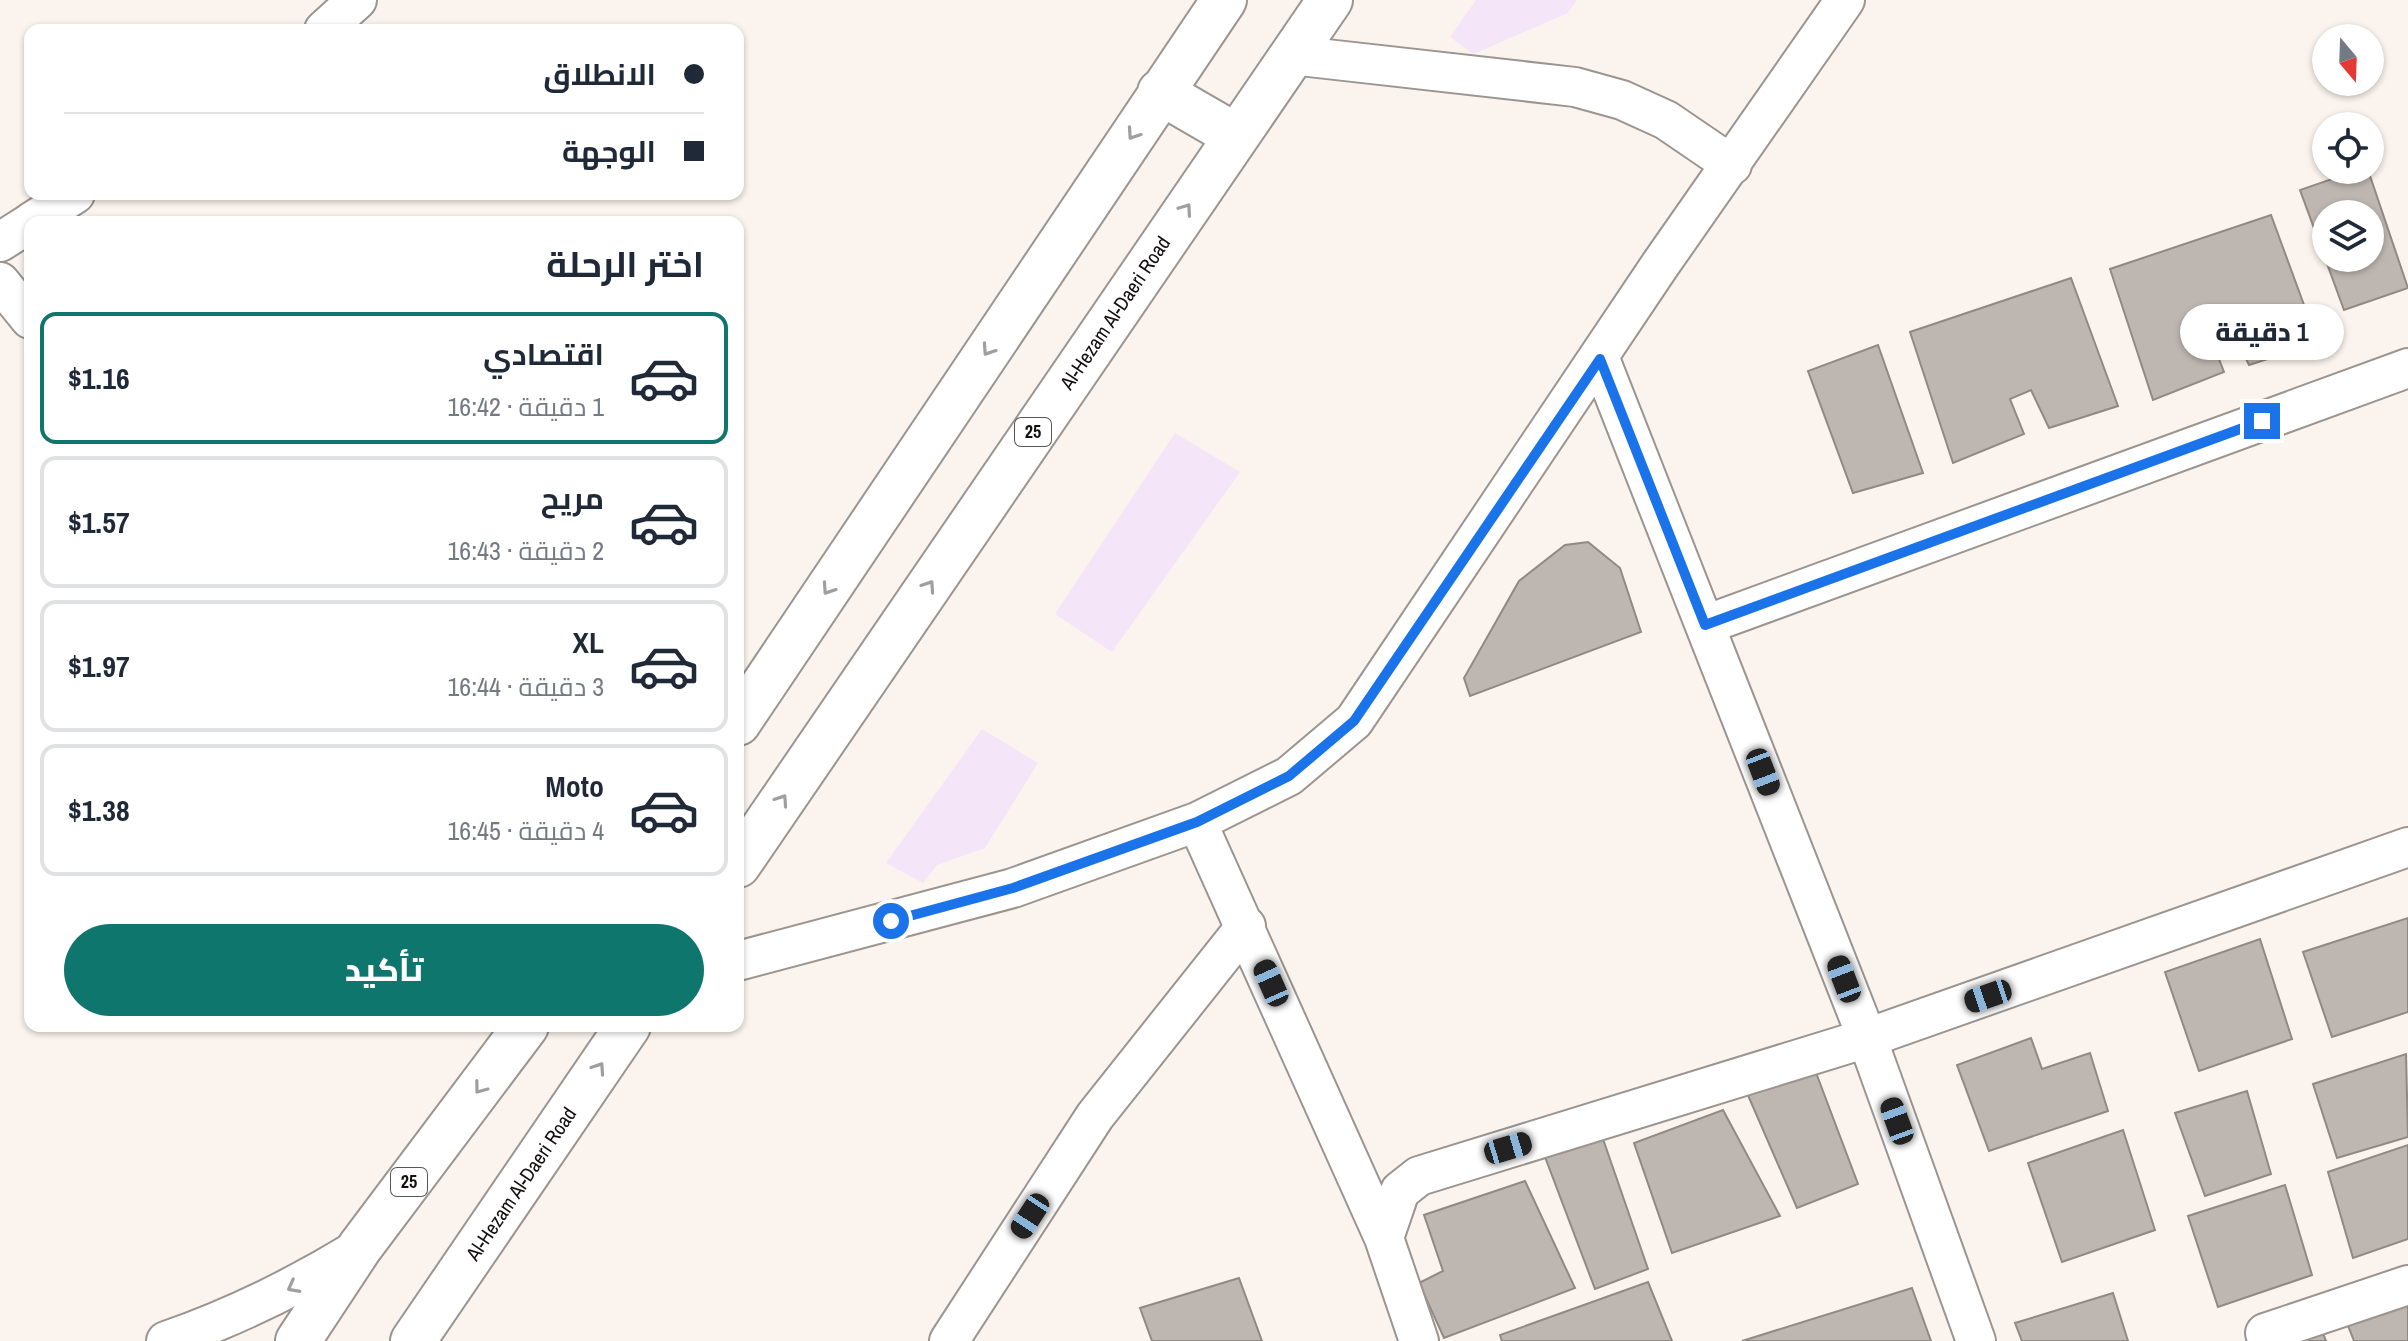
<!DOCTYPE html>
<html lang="ar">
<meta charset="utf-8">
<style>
body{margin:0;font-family:"Archivo Narrow",Cairo,sans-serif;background:#f6f6f7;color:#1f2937;direction:rtl;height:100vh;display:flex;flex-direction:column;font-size:30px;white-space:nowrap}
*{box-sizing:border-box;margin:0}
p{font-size:26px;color:#747a83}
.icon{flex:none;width:44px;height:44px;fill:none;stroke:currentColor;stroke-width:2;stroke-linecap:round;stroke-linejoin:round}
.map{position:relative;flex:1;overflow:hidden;direction:ltr}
.sheet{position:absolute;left:24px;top:216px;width:720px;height:816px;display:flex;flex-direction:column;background:#fff;border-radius:16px;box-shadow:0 2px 6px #0004;direction:rtl}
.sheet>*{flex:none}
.banner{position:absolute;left:24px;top:24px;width:720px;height:176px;border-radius:16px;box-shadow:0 2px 6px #0004;direction:rtl;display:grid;align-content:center;height:176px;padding:0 40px;background:#fff}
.needle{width:52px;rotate:161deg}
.controls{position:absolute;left:2312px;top:24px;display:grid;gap:16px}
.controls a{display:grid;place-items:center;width:72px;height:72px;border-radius:50%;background:#fff;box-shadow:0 2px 6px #0004;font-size:40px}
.end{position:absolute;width:36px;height:36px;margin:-18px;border:10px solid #1a73e8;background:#fff;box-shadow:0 0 0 4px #fff}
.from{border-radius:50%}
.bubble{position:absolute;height:56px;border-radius:28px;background:#fff;box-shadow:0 2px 6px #0004;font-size:26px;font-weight:800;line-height:56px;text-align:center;direction:rtl}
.car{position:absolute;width:24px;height:48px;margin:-24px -12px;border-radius:10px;box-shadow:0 0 6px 2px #0007;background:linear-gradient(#222 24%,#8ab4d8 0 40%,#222 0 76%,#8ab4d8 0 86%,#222 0)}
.banner b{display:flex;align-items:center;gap:28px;height:76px;font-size:30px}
.banner b+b{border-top:2px solid #e0e1e3}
.banner i{width:20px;height:20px;background:#1f2937}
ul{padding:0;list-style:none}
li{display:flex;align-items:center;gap:24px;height:132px;margin:0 16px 12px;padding:0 24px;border:4px solid #e0e1e3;border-radius:16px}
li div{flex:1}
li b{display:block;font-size:30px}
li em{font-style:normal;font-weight:800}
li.selected{border-color:#0f766e}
li>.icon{width:72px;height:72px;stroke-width:1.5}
h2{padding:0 40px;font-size:36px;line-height:96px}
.cta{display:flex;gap:16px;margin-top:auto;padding:16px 40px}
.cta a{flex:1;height:92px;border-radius:48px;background:#0f766e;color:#fff;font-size:32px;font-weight:800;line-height:92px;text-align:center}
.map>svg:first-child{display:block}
</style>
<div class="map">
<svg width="2408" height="1341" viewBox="0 0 2408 1341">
<rect width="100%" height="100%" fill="#fbf4ee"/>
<path fill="#f4e5f8" d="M 1476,0 L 1577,0 L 1568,13 L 1473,54 L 1450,37 Z
M 1175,433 L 1240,472 L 1112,652 L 1055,614 Z
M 982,729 L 1038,763 L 985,848 L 937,865 L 923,883 L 886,863 Z"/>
<path fill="#bdb6b1" stroke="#908984" stroke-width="2" fill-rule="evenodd" d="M 2358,170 L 2368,170 L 2408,288 L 2344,310 L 2300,190 ZM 2326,214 L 2370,214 L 2370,258 L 2326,258 Z
M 2271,215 L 2318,343 L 2249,365 L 2231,327 L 2210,336 L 2224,372 L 2153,400 L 2110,269 Z
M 2071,278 L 2118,406 L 2049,428 L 2031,390 L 2010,399 L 2024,434 L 1953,463 L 1910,332 Z
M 1878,345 L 1923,473 L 1853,493 L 1808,371 Z
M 1588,542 L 1620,568 L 1641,632 L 1470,696 L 1464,678 L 1519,581 L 1565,545 Z
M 2408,918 L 2408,1012 L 2332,1037 L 2303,952 Z
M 2260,939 L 2292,1039 L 2199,1071 L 2165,972 Z
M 2031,1038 L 2042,1069 L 2090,1053 L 2108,1111 L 1989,1151 L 1957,1065 Z
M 2406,1054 L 2408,1137 L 2337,1158 L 2313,1084 Z
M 1815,1070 L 1858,1184 L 1797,1208 L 1747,1093 Z
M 2247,1091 L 2271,1174 L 2205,1196 L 2175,1113 Z
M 1723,1110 L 1780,1216 L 1672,1253 L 1634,1143 Z
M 2123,1130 L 2155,1230 L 2062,1262 L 2028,1163 Z
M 1603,1139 L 1648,1269 L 1595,1289 L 1545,1157 Z
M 2408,1145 L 2408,1239 L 2353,1258 L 2328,1172 Z
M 1525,1181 L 1575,1288 L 1444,1338 L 1419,1283 L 1443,1271 L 1424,1215 Z
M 2285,1185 L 2312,1275 L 2218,1307 L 2188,1216 Z
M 1239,1278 L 1262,1341 L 1152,1341 L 1140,1308 Z
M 1648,1282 L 1672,1341 L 1502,1341 L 1500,1335 Z
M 1912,1288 L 1931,1341 L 1742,1341 Z
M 2113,1293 L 2128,1341 L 2022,1341 L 2015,1323 Z
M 2408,1303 L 2408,1341 L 2354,1341 L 2347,1323 Z
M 2323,1333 L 2326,1341 L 2299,1341 Z"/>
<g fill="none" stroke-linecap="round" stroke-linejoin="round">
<g stroke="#9b948f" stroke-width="42">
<path id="minor" d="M 324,30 L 357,0
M 1291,55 L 1575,87 L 1622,100 L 1666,120 L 1732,165
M 31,222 L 75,194
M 0,242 L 30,223
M 0,282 L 30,319
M 1600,359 L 1867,1038 L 1976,1341
M 1705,625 L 2408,368
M 1197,822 L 1384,1238
M 738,961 L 1013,888 L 1197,822 L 1289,776 L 1354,721 L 1660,265 L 1845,0
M 2265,1333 L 2408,1285
M 166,1341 C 235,1317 296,1287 358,1249
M 949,1341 L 1095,1116 L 1246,926
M 1419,1341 L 1384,1238 L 1400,1191 L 1419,1176 L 1867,1038 L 2408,847"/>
</g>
<g stroke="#9b948f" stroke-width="48">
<path id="primary" d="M 1160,92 L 1236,136
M 738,723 L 1224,0
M 738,865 L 1330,0
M 298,1341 L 360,1247 L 526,1026
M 413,1341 L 628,1026"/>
</g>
<use href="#minor" stroke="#fff" stroke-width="38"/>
<use href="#primary" stroke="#fff" stroke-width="44"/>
</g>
<defs><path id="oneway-chevron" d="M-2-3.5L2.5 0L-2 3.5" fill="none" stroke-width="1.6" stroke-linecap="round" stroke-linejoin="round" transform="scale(2)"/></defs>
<g stroke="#a09f9f">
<use href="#oneway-chevron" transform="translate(1133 134) rotate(124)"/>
<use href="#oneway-chevron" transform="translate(1186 209) rotate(-55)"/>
<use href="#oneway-chevron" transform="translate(988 350) rotate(124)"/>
<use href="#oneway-chevron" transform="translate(929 586) rotate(-56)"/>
<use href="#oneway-chevron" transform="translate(828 589) rotate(124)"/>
<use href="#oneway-chevron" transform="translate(782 800) rotate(-56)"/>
<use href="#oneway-chevron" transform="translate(599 1068) rotate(-56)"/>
<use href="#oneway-chevron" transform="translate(480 1088) rotate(127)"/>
<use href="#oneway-chevron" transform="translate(293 1287) rotate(152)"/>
</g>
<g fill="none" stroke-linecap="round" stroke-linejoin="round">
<path stroke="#1a73e8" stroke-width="10" d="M 891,921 L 1013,888 L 1197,822 L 1289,776 L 1354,721 L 1600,359 L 1705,625 L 2262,421"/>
</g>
<g text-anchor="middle" stroke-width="8" stroke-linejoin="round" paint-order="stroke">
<g fill="#fff" stroke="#595756" stroke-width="2">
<rect x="1015" y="418" width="36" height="28" rx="6"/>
<rect x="391" y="1168" width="36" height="28" rx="6"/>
</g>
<g font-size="18" font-weight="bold" fill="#120f0e">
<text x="1033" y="438">25</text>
<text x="409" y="1188">25</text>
</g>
<g font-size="20" fill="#120f0e" stroke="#fff">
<text transform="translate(1115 313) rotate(-56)" y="7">Al-Hezam Al-Daeri Road</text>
<text transform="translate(521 1184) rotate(-56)" y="7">Al-Hezam Al-Daeri Road</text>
</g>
</g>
</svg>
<div class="controls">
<a><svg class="needle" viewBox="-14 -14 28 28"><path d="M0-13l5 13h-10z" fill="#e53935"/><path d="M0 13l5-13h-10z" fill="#747a83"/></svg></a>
<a><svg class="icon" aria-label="locate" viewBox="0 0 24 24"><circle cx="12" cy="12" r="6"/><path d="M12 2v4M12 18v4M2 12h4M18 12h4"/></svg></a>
<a><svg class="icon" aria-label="layers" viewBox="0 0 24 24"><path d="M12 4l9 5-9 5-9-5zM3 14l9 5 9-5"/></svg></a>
</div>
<i class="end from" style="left:891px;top:921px"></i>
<i class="end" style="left:2262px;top:421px"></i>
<div class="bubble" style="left:2180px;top:304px;width:164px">1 دقيقة</div>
<i class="car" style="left:1763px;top:772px;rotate:159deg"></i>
<i class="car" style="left:1844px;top:979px;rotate:339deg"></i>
<i class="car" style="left:1271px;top:983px;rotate:336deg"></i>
<i class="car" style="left:1988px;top:996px;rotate:251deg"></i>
<i class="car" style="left:1897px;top:1121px;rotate:340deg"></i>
<i class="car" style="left:1508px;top:1148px;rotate:73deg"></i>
<i class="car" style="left:1030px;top:1216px;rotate:213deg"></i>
<div class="banner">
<b><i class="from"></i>الانطلاق</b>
<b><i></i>الوجهة</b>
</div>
<section class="sheet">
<h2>اختر الرحلة</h2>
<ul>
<li class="selected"><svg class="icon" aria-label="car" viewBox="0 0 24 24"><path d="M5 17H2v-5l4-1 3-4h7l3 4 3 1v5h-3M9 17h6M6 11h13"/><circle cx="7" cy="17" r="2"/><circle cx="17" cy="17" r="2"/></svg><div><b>اقتصادي</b><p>1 دقيقة · 16:42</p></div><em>$1.16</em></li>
<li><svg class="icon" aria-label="car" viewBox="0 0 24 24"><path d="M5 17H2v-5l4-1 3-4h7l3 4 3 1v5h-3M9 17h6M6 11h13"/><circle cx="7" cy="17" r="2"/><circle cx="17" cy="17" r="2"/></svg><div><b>مريح</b><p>2 دقيقة · 16:43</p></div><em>$1.57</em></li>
<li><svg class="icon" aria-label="car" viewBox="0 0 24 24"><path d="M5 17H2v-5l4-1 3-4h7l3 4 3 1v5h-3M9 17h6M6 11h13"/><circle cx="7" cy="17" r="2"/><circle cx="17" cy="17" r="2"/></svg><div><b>XL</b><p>3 دقيقة · 16:44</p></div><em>$1.97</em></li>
<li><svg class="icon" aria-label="car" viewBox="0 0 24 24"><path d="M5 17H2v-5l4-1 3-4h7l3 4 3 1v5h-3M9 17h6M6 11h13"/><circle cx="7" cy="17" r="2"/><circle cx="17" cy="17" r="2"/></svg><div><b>Moto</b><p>4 دقيقة · 16:45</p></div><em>$1.38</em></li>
</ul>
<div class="cta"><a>تأكيد</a></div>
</section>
</div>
